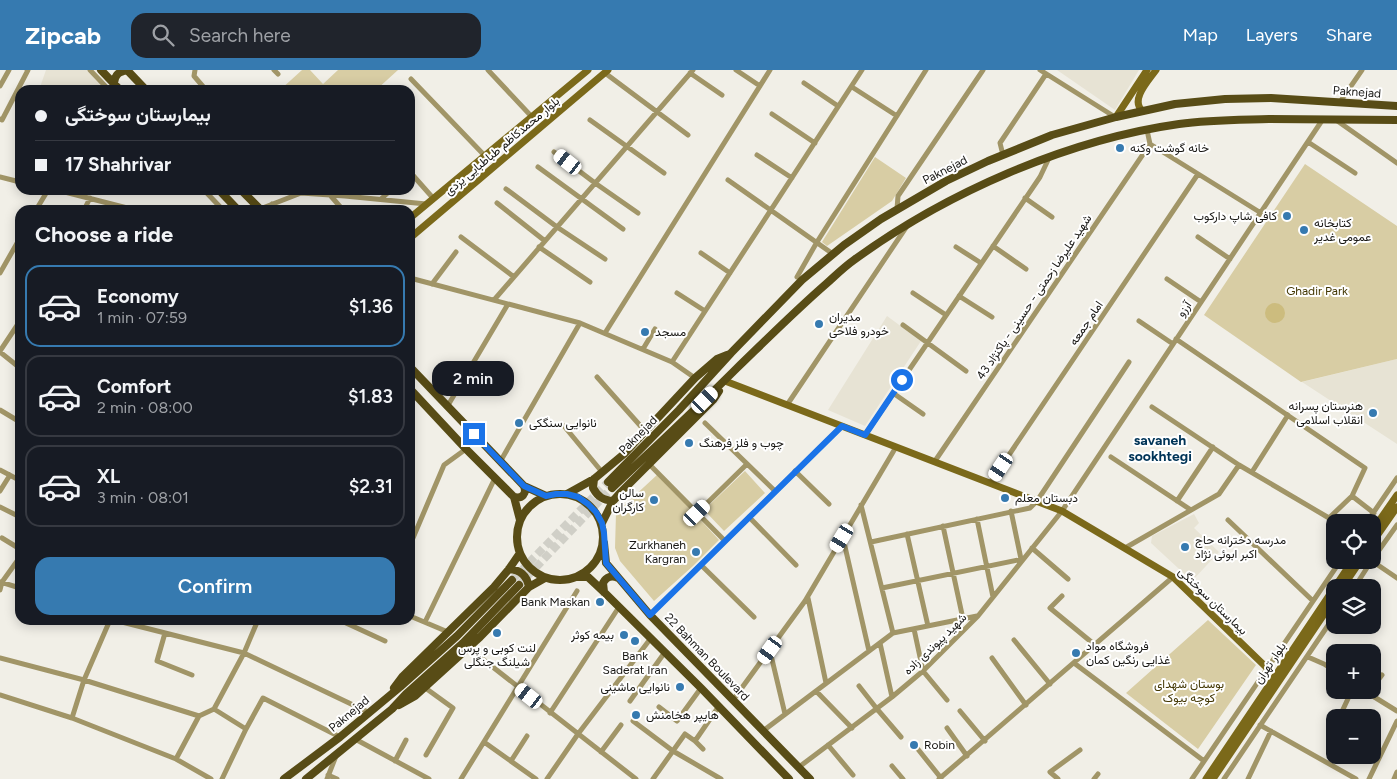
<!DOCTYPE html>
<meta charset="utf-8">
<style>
body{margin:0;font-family:Figtree,Vazirmatn,sans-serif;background:#20242c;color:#f1f3f6;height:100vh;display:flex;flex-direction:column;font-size:19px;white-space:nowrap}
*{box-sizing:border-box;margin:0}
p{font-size:16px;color:#9ea1a6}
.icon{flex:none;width:28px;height:28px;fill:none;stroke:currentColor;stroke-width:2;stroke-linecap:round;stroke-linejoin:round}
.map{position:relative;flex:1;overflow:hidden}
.side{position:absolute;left:15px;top:135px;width:400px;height:420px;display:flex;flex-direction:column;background:#171b24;border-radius:15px;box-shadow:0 2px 12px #0003}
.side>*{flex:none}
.hud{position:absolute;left:15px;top:15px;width:400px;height:110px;border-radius:15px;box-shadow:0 2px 12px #0003;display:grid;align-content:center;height:110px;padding:0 20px;background:#171b24}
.tools{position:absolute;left:1326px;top:444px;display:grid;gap:10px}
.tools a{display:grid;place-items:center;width:55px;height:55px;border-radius:10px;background:#171b24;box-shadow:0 2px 12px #0003;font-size:25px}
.end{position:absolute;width:22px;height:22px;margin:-11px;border:6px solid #1a73e8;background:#fff;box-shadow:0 0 0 2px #fff}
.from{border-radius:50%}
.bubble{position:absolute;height:35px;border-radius:15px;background:#171b24;box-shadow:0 2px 12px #0003;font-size:16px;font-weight:600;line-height:35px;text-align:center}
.car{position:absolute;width:15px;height:30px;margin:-15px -8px;border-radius:6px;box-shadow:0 0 4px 1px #0007;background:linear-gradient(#fff 24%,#345 0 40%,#fff 0 76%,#345 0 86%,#fff 0)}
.hud b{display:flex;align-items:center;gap:18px;height:48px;font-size:19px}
.hud b+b{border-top:1px solid #363941}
.hud i{width:12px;height:12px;background:#f1f3f6}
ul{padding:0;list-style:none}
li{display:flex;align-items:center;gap:15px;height:82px;margin:0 10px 8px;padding:0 10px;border:2px solid #363941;border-radius:15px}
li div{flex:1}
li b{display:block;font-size:19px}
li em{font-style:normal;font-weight:600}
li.on{border-color:#367ab0}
li>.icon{width:45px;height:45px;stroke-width:1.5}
h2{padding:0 20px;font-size:22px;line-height:60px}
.action{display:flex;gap:10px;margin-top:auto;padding:10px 20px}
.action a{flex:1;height:58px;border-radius:15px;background:#367ab0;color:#fff;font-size:20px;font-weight:600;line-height:58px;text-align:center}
header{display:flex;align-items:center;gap:30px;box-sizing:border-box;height:70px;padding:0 25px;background:#367ab0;color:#fff}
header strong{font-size:24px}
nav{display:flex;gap:28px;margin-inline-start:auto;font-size:18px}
.search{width:350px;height:45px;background:#20242c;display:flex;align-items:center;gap:12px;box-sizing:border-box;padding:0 18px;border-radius:15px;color:#9ea1a6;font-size:19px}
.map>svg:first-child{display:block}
</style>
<header>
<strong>Zipcab</strong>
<div class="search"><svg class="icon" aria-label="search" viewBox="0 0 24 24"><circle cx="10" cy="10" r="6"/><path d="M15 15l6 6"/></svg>Search here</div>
<nav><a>Map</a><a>Layers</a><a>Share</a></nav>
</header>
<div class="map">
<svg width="1397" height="709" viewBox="0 0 1397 709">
<rect width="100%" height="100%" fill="#f1efe7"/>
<path fill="#e7e3d4" d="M 46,0 L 87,0 L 101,14 L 99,20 L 39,20 Z
M 1057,0 L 1139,0 L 1115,40 Z
M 887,246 L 921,271 L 865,356 L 828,340 Z
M 1397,289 L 1397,374 L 1302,312 Z
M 1194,444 L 1199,453 L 1194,458 L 1219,482 L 1192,511 L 1151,473 L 1152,466 Z"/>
<path fill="#d8cda4" d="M 302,0 L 310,0 L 323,14 L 338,0 L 398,0 L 376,20 L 280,20 Z
M 875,87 L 906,108 L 892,131 L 827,176 L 822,172 Z
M 1305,94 L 1397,156 L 1397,289 L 1301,312 L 1204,245 Z
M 745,401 L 765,423 L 724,461 L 704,440 Z
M 658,404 L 719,470 L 693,496 L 654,531 L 620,491 L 615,478 L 616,443 Z
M 1208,550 L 1256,595 L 1198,679 L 1126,623 Z"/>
<path fill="#ccbc7e" d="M1265 243a10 10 0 1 1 20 0a10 10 0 1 1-20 0Z"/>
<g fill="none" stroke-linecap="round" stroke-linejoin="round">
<path stroke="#d0cfc7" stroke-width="8" stroke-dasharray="8 4" stroke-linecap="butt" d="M 512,510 L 608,412
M 519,515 L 612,418"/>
<path stroke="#a19567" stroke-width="5" d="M 90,0 L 109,20
M 195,0 L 194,6 L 206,20
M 274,0 L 278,4
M 488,0 L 532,47
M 736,0 L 760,16
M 1040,0 L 1115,47
M 605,3 L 688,65
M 690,3 L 722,25
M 411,9 L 485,86
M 804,13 L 838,36
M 0,16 L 9,0
M 852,17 L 897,46
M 1340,32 L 1362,0
M 772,44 L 815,73
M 0,49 L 2,50 L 28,0 L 27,0
M 590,50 L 664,103
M 1336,50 L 1397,93
M 1147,60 L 1150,74 L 1261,143
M 1308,72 L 1355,103
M 554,82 L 595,113 L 638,143
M 757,85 L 792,108
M 1003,85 L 1000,73 L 1046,4
M 538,97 L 623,159
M 410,102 L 433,128
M 0,107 L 20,112
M 728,110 L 833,184
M 506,119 L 557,157 L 605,189
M 57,120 L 135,140
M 204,120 L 223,140
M 330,125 L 343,140
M 1025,128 L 1052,147
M 381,129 L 391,120
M 497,133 L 545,171
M 272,134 L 278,140
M 260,139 L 301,123 L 345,126 L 426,134
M 897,139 L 898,126 L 983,0
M 36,140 L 48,120
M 84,140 L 90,128
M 461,167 L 514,207
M 1198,167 L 1230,189
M 993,176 L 1026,199
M 539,177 L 590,212
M 956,177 L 981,193
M 701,183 L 730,203
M 0,203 L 20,168
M 797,207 L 817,172 L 926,0
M 410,208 L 580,253 L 672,292 L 695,308
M 1167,209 L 1201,232
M 432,214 L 456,182
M 677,223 L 705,241
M 913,223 L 946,245
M 959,226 L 992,247
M 494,230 L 693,0
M 1139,251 L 1173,274
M 903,255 L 966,301
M 605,263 L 770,0
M 1176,269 L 1365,398 L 1352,426
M 643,279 L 655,259
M 0,281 L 20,251
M 0,282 L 20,298
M 672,292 L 862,0
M 597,307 L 645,361
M 893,323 L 923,344
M 787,335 L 907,156
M 447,337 L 508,234
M 1152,337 L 1239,395 L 1329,448 L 1352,426 L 1374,443
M 0,340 L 20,352
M 705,353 L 775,421
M 564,356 L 602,402
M 865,365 L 1040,107 L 1049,88
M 1111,387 L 1191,440
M 935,391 L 1150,74
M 500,392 L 580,253
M 649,394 L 725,471
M 0,400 L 19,410
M 795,401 L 829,434
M 1252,402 L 1288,345
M 990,413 L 1198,104
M 0,421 L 10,405
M 1177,431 L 1213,377
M 861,435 L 893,563
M 0,437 L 20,447
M 1011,441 L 1021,489
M 697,443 L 747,394
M 749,447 L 796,495
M 977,449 L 993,527
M 1228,450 L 1313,531
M 1367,452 L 1397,408
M 943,456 L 963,549
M 907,464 L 928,556
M 2,468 L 20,479
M 843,468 L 869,581
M 871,472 L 1030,438 L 1037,431 L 1129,292
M 410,475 L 444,395 L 466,379
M 1032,478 L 1068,509
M 1125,478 L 1219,424 L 1239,395
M 1372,490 L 1397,455
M 1372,491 L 1397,508
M 701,495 L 754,547
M 0,512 L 20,518
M 882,518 L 1023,489
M 1354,518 L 1372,490
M 0,520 L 2,512 L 20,487
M 1062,526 L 1050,538 L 1095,575
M 808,528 L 826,613
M 650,545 L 842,356
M 410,546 L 448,562
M 114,550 L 244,583 L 370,643
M 339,550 L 346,553 L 347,550
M 425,552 L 495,408
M 346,553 L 385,571
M 1370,555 L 1376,559
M 914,559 L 923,601 L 947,630
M 165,563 L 157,591 L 192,605
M 1014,570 L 1050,614
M 880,573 L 892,627
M 770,581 L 785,644
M 480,587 L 636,709
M 1308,587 L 1324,594 L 1335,601
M 0,588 L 84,610 L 199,646
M 992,588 L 1026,635
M 1074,593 L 1204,691
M 859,616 L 877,639 L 901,667
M 424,617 L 453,638 L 426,685
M 1372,618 L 1382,605
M 1363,620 L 1397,641
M 816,621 L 852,658
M 0,625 L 72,648 L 176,689 L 211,709
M 733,630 L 805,531 L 896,377
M 630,631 L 665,582
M 659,637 L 677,651 L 701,618
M 214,639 L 246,659
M 960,641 L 985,671
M 550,643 L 619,537
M 72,648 L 84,610 L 110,550
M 1339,648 L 1352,620
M 633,651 L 673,681 L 721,709
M 1260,655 L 1356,709
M 947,658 L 967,686
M 763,661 L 893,563 L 977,546
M 355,669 L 429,709
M 695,671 L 703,679
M 484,672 L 536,709
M 828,675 L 853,705
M 917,678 L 941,708
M 601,682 L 621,655
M 176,689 L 199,646 L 214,639 L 244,583 L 258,550
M 395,691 L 406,670
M 511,691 L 527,666
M 892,696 L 903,709
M 799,697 L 892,627 L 923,601 L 978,546 L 1062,441 L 1323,49
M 328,705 L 337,709
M 222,709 L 246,659 L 263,628 L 340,667
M 327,709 L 336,686
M 461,709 L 577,521
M 547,709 L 578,664 L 651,568
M 653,709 L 685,664 L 695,671 L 719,636
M 939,709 L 1173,507
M 1058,709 L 1050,702 L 1080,680
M 1094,709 L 1098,704
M 1192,709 L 1341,490
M 1224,709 L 1335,545
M 1248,709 L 1271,661
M 1369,709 L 1397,651
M 1394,709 L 1397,702"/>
<path stroke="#7b691a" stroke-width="7" d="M 1143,41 C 1129,31 1149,10 1156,0
M 1116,47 L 1147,0
M 410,148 L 588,0
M 410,168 L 608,0
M 725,311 L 1062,441 L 1173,507 L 1267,598
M 1372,461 L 1397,425
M 1372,473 L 1397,437
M 1342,518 L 1361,490
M 1206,709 L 1353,490
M 1213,709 L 1335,528"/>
<path stroke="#584c16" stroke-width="8" d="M 101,0 L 120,20
M 127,0 L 146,20
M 114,14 C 115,3 120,2 127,0
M 219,120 L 238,140
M 241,120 L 261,140
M 410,297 L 524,416 L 546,426
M 410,319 L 466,379 L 514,427 L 520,450
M 594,409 L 593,418 C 598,427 603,430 613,431
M 608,412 L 679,340 L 731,283 L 802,210 L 844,175 L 881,149 L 946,111 L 988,91 L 1052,65 L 1116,47 L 1175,34 L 1225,29 L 1271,28 L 1397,36
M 612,418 C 654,378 696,339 737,298 C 766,270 795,241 826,214 C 835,206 844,197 854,190 C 946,123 1066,70 1179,54 C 1209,50 1239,50 1269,49 C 1312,49 1354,50 1397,50
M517 467a43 43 0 1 1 86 0a43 43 0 1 1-86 0Z
M 567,424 L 594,409 L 624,384 L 695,308 L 717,289 L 727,285
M 514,427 C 522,429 527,424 524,416
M 602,453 L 613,431 L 621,422 L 713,330 L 719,321
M 604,473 L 606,493 L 650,545 L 810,709
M 509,499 C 521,500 527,506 529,517
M 578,507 L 588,507 L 604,522 L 701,618 L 789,709
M 604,522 L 603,513 C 606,507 612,505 618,508
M 394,618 L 403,606 L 494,517 L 509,499 L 520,483
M 399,635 L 415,626 L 480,567 L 529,517 L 545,508
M 284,709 L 340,667 L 400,617 L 457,566 L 512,510
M 306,709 L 392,639 L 406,624 L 463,573 L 519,515"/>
</g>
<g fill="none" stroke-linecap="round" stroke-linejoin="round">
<path stroke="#1a73e8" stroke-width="6" d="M 474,364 L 524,416 L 546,426 L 556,424 L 567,424 L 578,427 L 588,434 L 596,442 L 602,453 L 604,463 L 606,493 L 650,545 L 842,356 L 865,365 L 902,310"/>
</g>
<g fill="#367ab0" stroke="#fff" stroke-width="2">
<circle cx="1120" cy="78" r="5"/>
<circle cx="1287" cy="146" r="5"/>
<circle cx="1304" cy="160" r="5"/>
<circle cx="819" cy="254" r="5"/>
<circle cx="645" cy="262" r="5"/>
<circle cx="1373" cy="343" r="5"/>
<circle cx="519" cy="353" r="5"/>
<circle cx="689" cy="373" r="5"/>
<circle cx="1005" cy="428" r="5"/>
<circle cx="654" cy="430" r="5"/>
<circle cx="1185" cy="477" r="5"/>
<circle cx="696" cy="482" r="5"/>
<circle cx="600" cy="532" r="5"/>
<circle cx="497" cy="563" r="5"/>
<circle cx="624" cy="565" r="5"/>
<circle cx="635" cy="571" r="5"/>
<circle cx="1076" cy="583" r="5"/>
<circle cx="680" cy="617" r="5"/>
<circle cx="636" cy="645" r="5"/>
<circle cx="914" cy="675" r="5"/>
</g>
<g text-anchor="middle" stroke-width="4" stroke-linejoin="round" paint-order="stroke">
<g font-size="12" fill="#181714" stroke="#fff">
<text transform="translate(1357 22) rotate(4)" y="4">Paknejad</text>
<text transform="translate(502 76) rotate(-40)" y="4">بلوار محمدکاظم طباطبایی یزدی</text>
<text transform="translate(945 100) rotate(-27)" y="4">Paknejad</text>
<text transform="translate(1034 227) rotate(-56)" y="4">شهید علیرضا زحمتی - حسینی - پاکنژاد 43</text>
<text transform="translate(1184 239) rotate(-56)" y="4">آرزو</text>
<text transform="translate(1086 253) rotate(-56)" y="4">امام جمعه</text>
<text transform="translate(638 365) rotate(-45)" y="4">Paknejad</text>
<text transform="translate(1213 531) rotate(44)" y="4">بیمارستان سوختگی</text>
<text transform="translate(935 574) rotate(-44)" y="4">شهید پیوندی زاده</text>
<text transform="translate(707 587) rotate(46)" y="4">22 Bahman Boulevard</text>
<text transform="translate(1270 593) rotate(-56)" y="4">بلوار تهران</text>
<text transform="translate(349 644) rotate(-40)" y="4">Paknejad</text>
</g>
<g font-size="12" fill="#181714" stroke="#fff" text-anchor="start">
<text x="1130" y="82">خانه گوشت وکنه</text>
<text x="1277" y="150" text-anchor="end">کافی شاپ دارکوب</text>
<text x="1314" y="157">کتابخانه<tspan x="1314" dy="14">عمومی غدیر</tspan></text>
<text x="829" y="251">مدیران<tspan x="829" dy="14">خودرو فلاحی</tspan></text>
<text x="655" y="266">مسجد</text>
<text x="1363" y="340" text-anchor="end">هنرستان پسرانه<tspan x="1363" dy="14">انقلاب اسلامی</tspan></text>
<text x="529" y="357">نانوایی سنگکی</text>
<text x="699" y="377">چوب و فلز فرهنگ</text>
<text x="644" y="427" text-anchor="end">سالن<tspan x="644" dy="14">کارگران</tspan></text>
<text x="1015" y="432">دبستان معلم</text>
<text x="1195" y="474">مدرسه دخترانه حاج<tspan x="1195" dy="14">اکبر ابوئی نژاد</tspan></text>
<text x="686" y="479" text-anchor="end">Zurkhaneh<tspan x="686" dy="14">Kargran</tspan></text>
<text x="590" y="536" text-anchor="end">Bank Maskan</text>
<text x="614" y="569" text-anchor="end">بیمه کوثر</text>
<text x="1086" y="580">فروشگاه مواد<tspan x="1086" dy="14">غذایی رنگین کمان</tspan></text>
<text x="497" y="582" text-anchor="middle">لنت کوبی و پرس<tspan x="497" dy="14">شیلنگ‌ جنگلی</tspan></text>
<text x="635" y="590" text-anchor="middle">Bank<tspan x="635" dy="14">Saderat Iran</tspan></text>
<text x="670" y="621" text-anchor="end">نانوایی ماشینی</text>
<text x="646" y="649">هایپر هخامنش</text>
<text x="924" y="679">Robin</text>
</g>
<g font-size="12" fill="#423602" stroke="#fff">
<text x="1317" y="225">Ghadir Park</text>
<text x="1189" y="618">بوستان شهدای<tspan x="1189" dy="14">کوچه بیوک</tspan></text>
</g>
<g font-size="14" font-weight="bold" fill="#003457" stroke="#fff">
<text x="1160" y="375">savaneh<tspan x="1160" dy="16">sookhtegi</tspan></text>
</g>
</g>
</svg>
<div class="tools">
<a><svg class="icon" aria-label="locate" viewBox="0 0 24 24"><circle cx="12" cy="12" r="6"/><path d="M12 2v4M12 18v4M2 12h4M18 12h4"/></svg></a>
<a><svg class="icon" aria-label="layers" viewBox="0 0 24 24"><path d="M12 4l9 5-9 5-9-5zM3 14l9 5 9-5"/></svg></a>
<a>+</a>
<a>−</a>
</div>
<i class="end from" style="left:902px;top:310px"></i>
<i class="end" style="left:474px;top:364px"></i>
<div class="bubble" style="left:432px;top:291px;width:82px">2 min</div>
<i class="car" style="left:568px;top:92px;rotate:308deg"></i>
<i class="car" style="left:705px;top:330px;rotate:45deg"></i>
<i class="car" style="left:1001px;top:397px;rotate:214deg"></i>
<i class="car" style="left:697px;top:443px;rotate:46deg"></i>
<i class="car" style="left:842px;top:468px;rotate:211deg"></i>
<i class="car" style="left:770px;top:580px;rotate:216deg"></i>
<i class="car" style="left:529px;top:626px;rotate:308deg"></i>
<div class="hud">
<b><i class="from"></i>بیمارستان سوختگی</b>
<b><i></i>17 Shahrivar</b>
</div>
<section class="side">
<h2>Choose a ride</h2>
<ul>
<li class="on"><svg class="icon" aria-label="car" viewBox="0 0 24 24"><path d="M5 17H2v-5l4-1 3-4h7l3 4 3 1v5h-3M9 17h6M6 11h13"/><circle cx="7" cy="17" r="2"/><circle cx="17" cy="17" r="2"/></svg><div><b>Economy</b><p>1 min · 07:59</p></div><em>$1.36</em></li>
<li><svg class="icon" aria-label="car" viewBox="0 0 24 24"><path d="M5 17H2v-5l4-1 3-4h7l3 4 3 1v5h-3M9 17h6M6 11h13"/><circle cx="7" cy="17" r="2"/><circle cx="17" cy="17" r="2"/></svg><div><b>Comfort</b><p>2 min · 08:00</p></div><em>$1.83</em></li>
<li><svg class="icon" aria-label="car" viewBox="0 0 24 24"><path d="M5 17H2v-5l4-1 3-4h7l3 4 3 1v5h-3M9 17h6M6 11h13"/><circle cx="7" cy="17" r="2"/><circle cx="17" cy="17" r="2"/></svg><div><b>XL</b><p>3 min · 08:01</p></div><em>$2.31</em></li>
</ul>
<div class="action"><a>Confirm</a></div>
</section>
</div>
